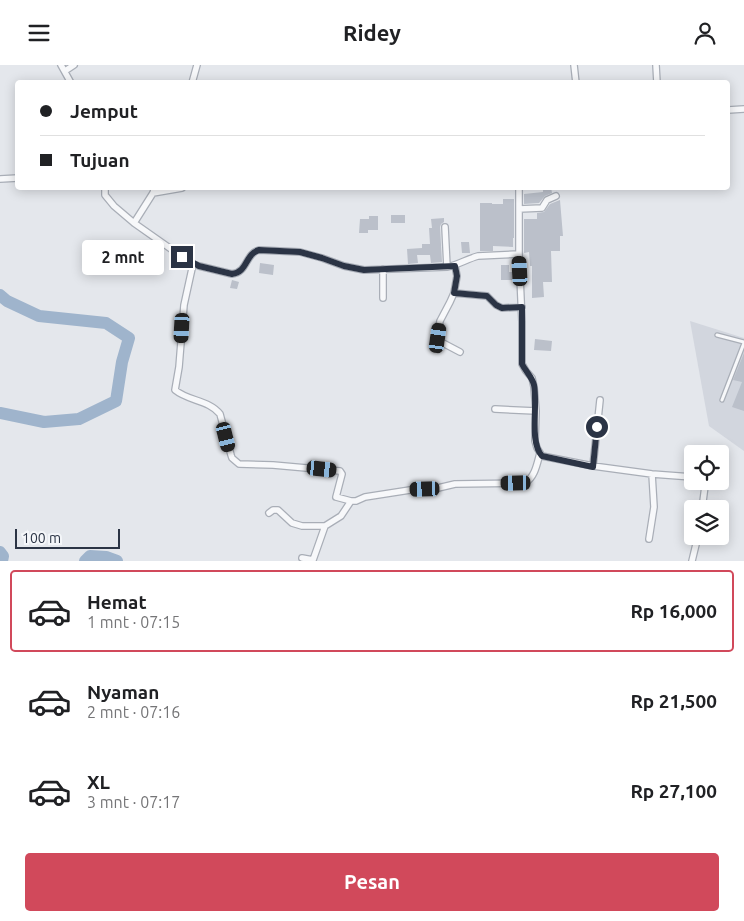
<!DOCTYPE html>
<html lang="id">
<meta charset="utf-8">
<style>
body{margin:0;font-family:Ubuntu,sans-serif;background:#f6f6f6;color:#202124;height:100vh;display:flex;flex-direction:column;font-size:19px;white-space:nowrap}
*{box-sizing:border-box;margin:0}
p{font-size:16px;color:#757577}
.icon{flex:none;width:28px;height:28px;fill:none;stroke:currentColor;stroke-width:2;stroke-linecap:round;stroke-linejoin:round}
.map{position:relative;height:496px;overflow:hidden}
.sheet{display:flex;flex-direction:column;background:#fff;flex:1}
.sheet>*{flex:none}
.banner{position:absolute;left:15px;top:15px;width:715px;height:110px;border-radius:5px;box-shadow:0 2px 12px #0003;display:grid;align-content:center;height:110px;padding:0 25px;background:#fff}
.fabs{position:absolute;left:684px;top:380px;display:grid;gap:10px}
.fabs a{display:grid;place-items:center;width:45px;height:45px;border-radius:5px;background:#fff;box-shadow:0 2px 12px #0003;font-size:25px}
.scale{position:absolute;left:15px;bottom:12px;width:105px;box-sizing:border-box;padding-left:5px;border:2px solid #2b3445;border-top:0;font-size:14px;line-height:18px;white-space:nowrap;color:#2b3445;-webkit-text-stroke:4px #f4f6f9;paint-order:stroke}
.end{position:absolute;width:22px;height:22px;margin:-11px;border:6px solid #2b3445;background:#fff;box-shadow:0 0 0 2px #fff}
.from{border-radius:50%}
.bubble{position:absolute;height:35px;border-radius:5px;background:#fff;box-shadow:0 2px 12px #0003;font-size:16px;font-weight:600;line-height:35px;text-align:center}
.car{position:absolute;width:15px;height:30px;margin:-15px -8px;border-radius:6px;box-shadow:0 0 4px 1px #0007;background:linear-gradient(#222 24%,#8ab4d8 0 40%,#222 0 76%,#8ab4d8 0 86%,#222 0)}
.banner b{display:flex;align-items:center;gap:18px;height:48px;font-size:19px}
.banner b+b{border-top:1px solid #e0e0e0}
.banner i{width:12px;height:12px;background:#202124}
ul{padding:9px 0 0;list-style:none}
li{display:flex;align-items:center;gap:15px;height:82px;margin:0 10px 8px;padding:0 15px;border:2px solid transparent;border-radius:5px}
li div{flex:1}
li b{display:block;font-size:19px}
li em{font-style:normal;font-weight:600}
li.current{border-color:#d1495b}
li>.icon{width:45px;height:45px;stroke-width:1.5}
.action{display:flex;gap:10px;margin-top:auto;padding:10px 25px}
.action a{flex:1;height:58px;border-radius:5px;background:#d1495b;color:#fff;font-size:20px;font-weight:600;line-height:58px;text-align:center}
header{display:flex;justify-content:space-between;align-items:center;height:65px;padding:0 25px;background:#fff;font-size:22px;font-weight:600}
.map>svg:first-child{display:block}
</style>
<header><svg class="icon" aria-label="menu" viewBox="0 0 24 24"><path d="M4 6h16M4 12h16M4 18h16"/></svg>Ridey<svg class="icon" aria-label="person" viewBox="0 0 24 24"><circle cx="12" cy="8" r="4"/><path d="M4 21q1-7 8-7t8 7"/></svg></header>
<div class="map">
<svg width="744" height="496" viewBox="0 0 744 496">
<rect width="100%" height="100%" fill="#e4e7ec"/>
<path fill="#d2d6de" d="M 690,256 L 744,273 L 744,386 L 709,361 Z"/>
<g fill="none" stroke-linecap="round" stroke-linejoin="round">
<path stroke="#9fb4cc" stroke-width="12" d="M 0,230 L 7,236 L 39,251 L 106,258 L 129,273 L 122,297 L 116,336 L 79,354 L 44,357 L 0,348
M 0,487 L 3,491 L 2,496
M 85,496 L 90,491 L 106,492 L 117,496"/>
</g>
<path fill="#bbc0ca" d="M 543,122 L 551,122 L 552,128 L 545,131 L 539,138 L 524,139 L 524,129 L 543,127 Z
M 503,134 L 514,134 L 514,173 L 513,173 L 513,182 L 493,181 L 493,186 L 480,186 L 480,138 L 492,138 L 492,139 L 503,139 Z
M 560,135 L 563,171 L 560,171 L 560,186 L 551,186 L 552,217 L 543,217 L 544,232 L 532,233 L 532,201 L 530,201 L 529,187 L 524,188 L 524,154 L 537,154 L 537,148 L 544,147 L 550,139 Z
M 391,150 L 405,150 L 405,158 L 391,158 Z
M 369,151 L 378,151 L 378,165 L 368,165 L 368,168 L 359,168 L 360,154 L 369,154 Z
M 444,153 L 444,157 L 441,159 L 440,162 L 442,197 L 431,198 L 430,190 L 417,190 L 418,198 L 408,199 L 407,184 L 422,183 L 422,179 L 430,179 L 429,163 L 432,163 L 431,154 Z
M 461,177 L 469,177 L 470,188 L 462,188 Z
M 260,198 L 274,200 L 273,210 L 259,208 Z
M 501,200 L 509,200 L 509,207 L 513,207 L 513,215 L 501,215 Z
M 232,215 L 239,217 L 237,224 L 230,223 Z
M 535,274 L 552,276 L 551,286 L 534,285 Z
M 744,288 L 744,346 L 732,342 L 742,317 L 733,315 Z"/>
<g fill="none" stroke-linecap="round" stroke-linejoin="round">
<g stroke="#a9aeb7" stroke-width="5.5">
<path id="service" d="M 717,270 L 744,277
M 722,335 L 744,278"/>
</g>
<g stroke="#a9aeb7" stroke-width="8">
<path id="minor" d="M 61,0 L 71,18
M 574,0 L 576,18
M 656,0 L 657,18
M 65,6 L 74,0
M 192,18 L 197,0
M 728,45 L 744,44
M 0,114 L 18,113
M 105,122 L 105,130 L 114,141 L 134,158 L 171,184 L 193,199 L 199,201 L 232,209 C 248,207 245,189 259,185 L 300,187 L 322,193 L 344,201 L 364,205 L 447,202 C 458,200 467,194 478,191 L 519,189 L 522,257 L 522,299 L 526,306 L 532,313 L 534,322 L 536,346 L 535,376 L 537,383 L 542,391 L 593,401 L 652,409 L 692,412
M 519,122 L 519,189
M 153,128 L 182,123
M 519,144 L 542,143 L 547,135 L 556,131
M 134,158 L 153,128 L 155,122
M 445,162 L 447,202
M 193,199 L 184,240 L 179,302 L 175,325 C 188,336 209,335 220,349 L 231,390 L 232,393 L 239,399 L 273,400 L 340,406 L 342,409 L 336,432 L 351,436
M 455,201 L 457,211 L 454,228 L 450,237 L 440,256 L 437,273 L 441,277 L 460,287
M 454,228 L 487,231 L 496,240 L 502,243 L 522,242
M 383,233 L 383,204
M 495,344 L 536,346
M 593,401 L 600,335
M 702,444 L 705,421 L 703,416
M 269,448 L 273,445 L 278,445 L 292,458 L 302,461 L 325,461 L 341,451 L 351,436 L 356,436 L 365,432 L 410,425 L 438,423 L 455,419 L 525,418 C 535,412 537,399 540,388
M 649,474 L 654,442 L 652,409
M 302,493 L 313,495 L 325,461
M 692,496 L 698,471"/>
</g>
<use href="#service" stroke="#f7f8fa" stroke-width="3"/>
<use href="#minor" stroke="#f7f8fa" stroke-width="5.5"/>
</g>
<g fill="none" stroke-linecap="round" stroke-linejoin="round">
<path stroke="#2b3445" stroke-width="6" d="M 182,192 L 199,201 L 232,209 C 248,207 245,189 259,185 L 300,187 L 322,193 L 344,201 L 364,205 L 455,201 L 457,211 L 454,228 L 487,231 L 496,240 L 502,243 L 522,242 L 522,299 C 526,307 532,312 534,320 C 538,340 529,377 542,391 L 593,402 L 597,362"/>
</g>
</svg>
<div class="fabs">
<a><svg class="icon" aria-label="locate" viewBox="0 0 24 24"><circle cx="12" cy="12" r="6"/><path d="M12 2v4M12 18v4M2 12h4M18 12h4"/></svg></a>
<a><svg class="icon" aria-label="layers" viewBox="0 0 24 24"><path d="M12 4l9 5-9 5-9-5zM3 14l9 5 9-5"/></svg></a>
</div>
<div class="scale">100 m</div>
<i class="end from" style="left:597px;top:362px"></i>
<i class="end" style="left:182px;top:192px"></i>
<div class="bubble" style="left:82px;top:175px;width:82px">2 mnt</div>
<i class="car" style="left:520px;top:206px;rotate:357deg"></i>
<i class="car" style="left:182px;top:263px;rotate:183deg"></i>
<i class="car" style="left:438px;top:273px;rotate:8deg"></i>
<i class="car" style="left:226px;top:372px;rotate:166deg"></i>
<i class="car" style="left:322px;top:404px;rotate:96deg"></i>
<i class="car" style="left:516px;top:418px;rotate:269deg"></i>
<i class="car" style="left:425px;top:424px;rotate:268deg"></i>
<div class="banner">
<b><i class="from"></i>Jemput</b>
<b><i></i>Tujuan</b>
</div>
</div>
<section class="sheet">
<ul>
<li class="current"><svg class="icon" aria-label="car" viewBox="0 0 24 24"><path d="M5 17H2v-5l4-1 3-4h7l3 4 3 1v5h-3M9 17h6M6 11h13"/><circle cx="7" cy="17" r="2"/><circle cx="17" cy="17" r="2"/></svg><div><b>Hemat</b><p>1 mnt · 07:15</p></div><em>Rp 16,000</em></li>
<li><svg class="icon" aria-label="car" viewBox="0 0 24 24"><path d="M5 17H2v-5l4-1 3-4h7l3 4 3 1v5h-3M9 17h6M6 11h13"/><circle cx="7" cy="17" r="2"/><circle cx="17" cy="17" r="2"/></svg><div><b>Nyaman</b><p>2 mnt · 07:16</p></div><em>Rp 21,500</em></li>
<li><svg class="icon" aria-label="car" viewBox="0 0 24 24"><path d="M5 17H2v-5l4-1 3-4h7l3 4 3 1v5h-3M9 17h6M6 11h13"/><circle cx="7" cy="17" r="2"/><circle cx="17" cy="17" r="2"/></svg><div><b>XL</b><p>3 mnt · 07:17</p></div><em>Rp 27,100</em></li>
</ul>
<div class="action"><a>Pesan</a></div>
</section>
